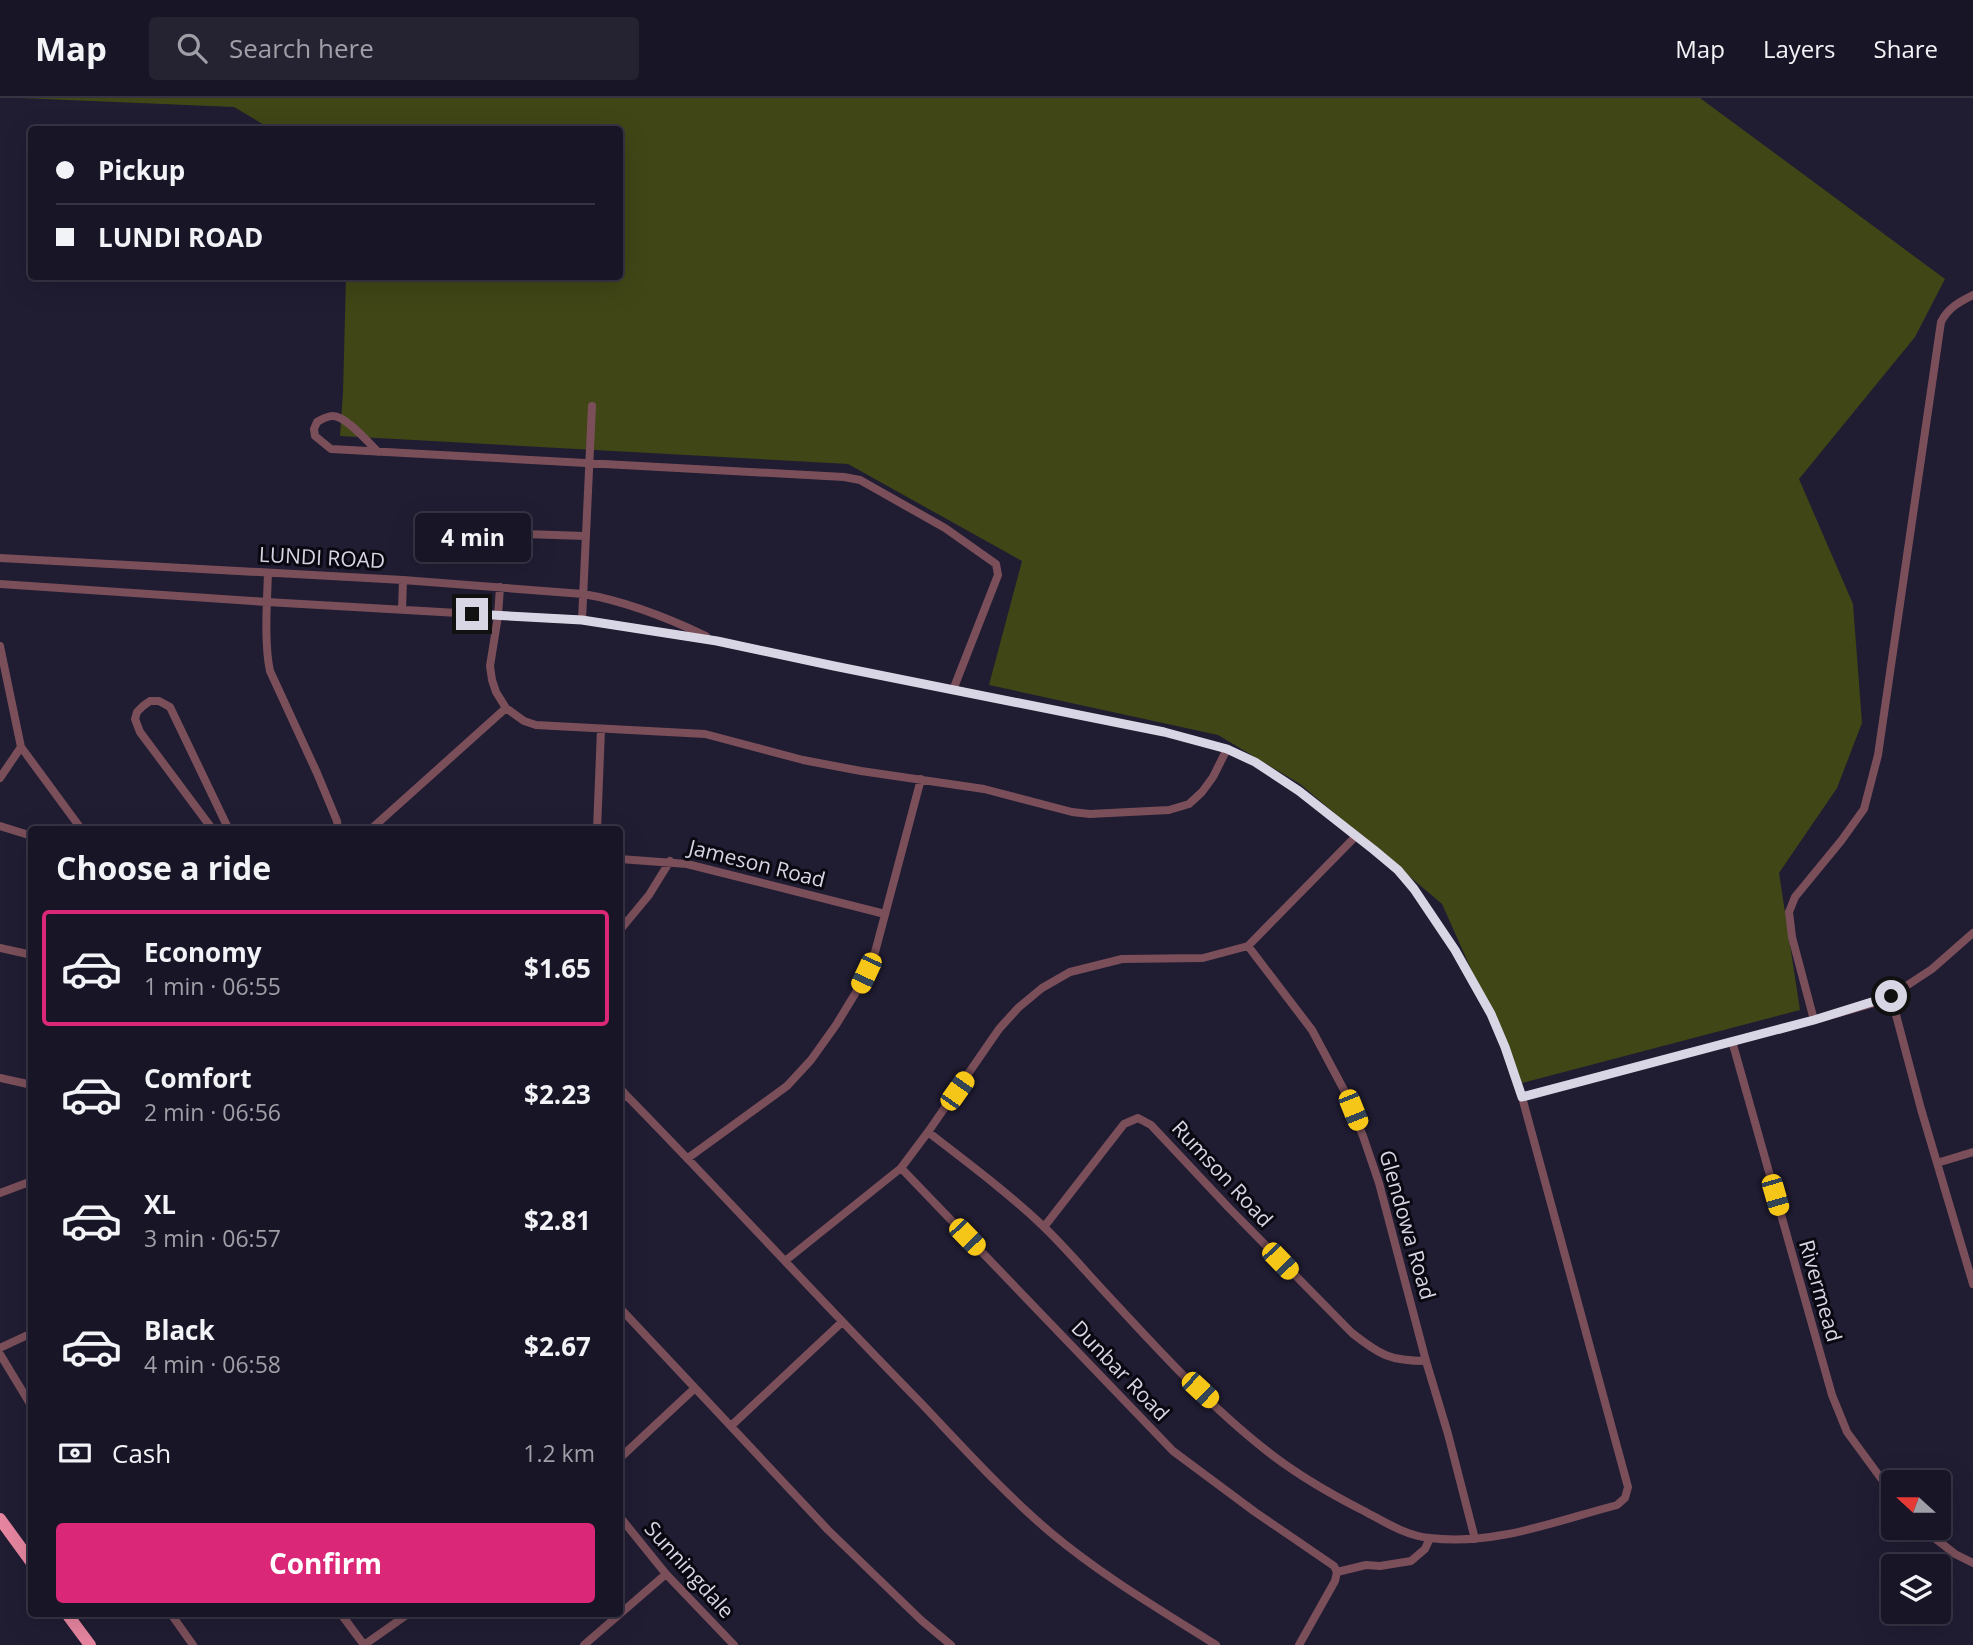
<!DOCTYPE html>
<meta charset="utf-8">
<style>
body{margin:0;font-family:"Open Sans",sans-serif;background:#252232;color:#f1f3f6;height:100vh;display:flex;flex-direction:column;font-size:26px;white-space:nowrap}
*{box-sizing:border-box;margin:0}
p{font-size:23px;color:#9f9fa7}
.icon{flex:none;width:38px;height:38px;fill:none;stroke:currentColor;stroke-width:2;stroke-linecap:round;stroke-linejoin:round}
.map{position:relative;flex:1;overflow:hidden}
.panel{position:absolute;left:28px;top:728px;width:595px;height:791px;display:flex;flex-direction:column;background:#181526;border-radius:7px;box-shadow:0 7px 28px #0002,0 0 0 2px #363443}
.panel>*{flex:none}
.guide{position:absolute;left:28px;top:28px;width:595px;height:154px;border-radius:7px;box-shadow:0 7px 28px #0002,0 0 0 2px #363443;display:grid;align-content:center;height:154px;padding:0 28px;background:#181526}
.needle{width:46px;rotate:291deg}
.buttons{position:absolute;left:1881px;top:1372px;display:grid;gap:14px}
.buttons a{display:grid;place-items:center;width:70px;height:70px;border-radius:7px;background:#181526;box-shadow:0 7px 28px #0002,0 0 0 2px #363443;font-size:35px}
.end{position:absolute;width:32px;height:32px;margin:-16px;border:9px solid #d8d6e5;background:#111;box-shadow:0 0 0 4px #111}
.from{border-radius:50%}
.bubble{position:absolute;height:49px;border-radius:7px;background:#181526;box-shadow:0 7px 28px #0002,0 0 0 2px #363443;font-size:23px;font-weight:700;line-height:49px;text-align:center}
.car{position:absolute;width:21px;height:42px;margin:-21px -10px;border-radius:9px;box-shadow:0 0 5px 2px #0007;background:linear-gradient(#f5c518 24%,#345 0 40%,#f5c518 0 76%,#345 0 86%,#f5c518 0)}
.guide b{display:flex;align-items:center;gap:24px;height:66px;font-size:26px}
.guide b+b{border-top:2px solid #363443}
.guide i{width:18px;height:18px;background:#f1f3f6}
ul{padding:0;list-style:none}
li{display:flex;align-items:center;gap:21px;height:116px;margin:0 14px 10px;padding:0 14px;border:4px solid transparent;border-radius:7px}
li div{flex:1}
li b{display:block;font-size:26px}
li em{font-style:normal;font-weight:700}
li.selected{border-color:#db2777}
li>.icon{width:63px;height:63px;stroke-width:1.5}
h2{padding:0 28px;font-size:32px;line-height:84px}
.pay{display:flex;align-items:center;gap:18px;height:77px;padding:0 28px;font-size:26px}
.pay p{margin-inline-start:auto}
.action{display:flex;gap:14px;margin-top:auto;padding:14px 28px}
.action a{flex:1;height:80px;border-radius:7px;background:#db2777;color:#fff;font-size:28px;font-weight:700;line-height:80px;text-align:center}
header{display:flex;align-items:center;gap:42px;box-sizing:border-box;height:98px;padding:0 35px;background:#181526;border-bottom:2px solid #363443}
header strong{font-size:33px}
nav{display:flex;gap:38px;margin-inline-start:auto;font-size:24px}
.search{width:490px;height:63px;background:#252232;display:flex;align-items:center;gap:18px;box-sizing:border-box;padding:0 24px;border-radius:7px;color:#9f9fa7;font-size:26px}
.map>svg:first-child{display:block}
</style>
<header>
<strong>Map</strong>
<div class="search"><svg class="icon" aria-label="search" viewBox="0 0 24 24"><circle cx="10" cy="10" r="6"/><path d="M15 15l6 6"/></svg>Search here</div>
<nav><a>Map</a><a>Layers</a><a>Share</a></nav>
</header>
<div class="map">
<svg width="1973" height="1547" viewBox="0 0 1973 1547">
<rect width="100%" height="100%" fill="#201c32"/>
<path fill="#404616" d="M 20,0 L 1700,0 L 1945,181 L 1915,239 L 1799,381 L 1853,506 L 1862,625 L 1837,690 L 1779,775 L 1800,912 L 1522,985 L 1442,806 L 1300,686 L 1218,637 L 989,587 L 1022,463 L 848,366 L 340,338 L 343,294 L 346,179 L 620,178 L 620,32 L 271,31 L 234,9 Z"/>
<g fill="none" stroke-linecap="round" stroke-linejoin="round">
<path stroke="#7a4f5a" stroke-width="8" d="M 378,354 C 368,344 346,318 333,318 C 327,318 322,321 317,324 L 314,331 L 315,338 L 331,351 L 844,379 L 860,382 L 945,430 L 996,466 L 998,477 L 953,592
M 525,436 L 585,438
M 0,460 L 403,482 L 583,496 C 626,503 666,519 706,538
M 268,475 C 267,504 264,545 270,573 L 317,675 L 337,723 L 338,732
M 0,486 L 267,504 L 582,522 L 717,543 L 834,568 L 1164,634 L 1227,651 L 1255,664 L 1299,693 L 1375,752 L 1398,773 L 1414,791 L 1455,852 L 1491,916 L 1505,949 L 1522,999 L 1628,1389 L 1625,1400 L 1617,1407 C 1556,1423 1494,1448 1430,1440 C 1406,1438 1383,1423 1362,1412 C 1329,1395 1296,1376 1267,1353 C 1212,1310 1163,1257 1115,1205 C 1091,1180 1068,1152 1043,1128 C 1007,1094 967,1064 928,1034
M 402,512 L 403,482
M 582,522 L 592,308
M 0,548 L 21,649
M 506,610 L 524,623 L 536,627 L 705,636 L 803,662 L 861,673 L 984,691 L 1072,714 L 1090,716 L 1169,712 L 1189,706 L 1202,694 L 1213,679 L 1227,651
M 0,680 L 21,649 L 82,732
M 0,728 L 32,738
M 213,732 L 140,634 L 135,621 L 137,614 L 143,608 L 150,603 L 159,603 L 170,609 L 229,732
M 370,732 L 506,610 L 496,594 L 492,582 L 490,568 L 498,518 L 500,489
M 597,732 L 601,631
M 620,761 L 687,766 L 885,816
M 620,832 L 649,797 L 670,763
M 1248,848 L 1312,932 L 1344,992 L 1363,1038 L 1379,1085 L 1426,1263 L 1448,1336 L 1475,1441
M 0,850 L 32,857
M 1891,898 L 1921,1011 L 1973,1186
M 1814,922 L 1792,839 L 1789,814 L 1795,799 L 1841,743 L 1864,711 L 1878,657 L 1941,224 C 1948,210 1959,204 1973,197
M 1732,943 L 1832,1297 L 1847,1334 L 1894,1398
M 0,980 L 32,987
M 620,990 L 626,997 L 620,1003
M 626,997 C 725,1098 820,1202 919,1303 C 961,1347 1003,1394 1050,1434 C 1101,1477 1159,1511 1216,1547
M 1522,999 L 1814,922 L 1878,904 L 1891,898 L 1932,871 L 1973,835
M 688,1060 L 787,988 L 811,962 L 836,927 L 858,891 L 874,858 L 921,681
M 1937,1065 L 1973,1054
M 901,1070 L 1173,1353 L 1255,1414 L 1334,1468 L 1337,1474
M 0,1095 L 32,1083
M 1044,1129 L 1124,1026 L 1138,1020 L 1151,1027 L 1229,1110 L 1352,1235 C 1380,1257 1390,1263 1426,1263
M 785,1163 L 901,1070 L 928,1034 L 999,931 L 1018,910 L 1042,890 L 1070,874 L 1122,861 L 1203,860 L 1248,848 L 1356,738
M 620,1210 L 828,1432 L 921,1522 L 951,1547
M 0,1250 L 32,1235
M 0,1256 L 32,1309
M 731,1328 L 842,1224
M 620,1360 L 695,1290
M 620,1419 L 666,1476 L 734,1547
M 1922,1430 L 1955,1456 L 1973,1465
M 1337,1474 L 1366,1467 L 1380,1468 L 1411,1463 L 1425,1451 L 1430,1440
M 171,1516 L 193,1547
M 341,1516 L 364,1547 L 408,1516
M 584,1547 L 666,1476
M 1299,1547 L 1335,1483 L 1337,1474"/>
<path stroke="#e685a0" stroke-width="12" d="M 0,1421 L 32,1465
M 67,1516 L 90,1547"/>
</g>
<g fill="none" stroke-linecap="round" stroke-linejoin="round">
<path stroke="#d8d6e5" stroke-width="9" d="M 472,516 L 582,522 L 717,543 L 834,568 L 1164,634 L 1227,651 L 1255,664 L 1299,693 L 1374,752 L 1398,772 L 1414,791 L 1455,852 L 1491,916 L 1505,949 L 1522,999 L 1814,922 L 1891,898"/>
</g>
<g text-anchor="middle" stroke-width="6" stroke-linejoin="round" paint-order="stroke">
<g font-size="21" fill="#d8d6e5" stroke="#0a0811">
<text transform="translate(322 460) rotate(3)" y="7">LUNDI ROAD</text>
<text transform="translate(757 766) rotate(14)" y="7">Jameson Road</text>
<text transform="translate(1222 1076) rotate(47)" y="7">Rumson Road</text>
<text transform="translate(1407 1127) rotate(74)" y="7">Glendowa Road</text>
<text transform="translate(1820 1193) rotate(74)" y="7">Rivermead</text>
<text transform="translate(1120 1273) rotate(46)" y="7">Dunbar Road</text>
<text transform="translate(689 1472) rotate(48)" y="7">Sunningdale</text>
</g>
</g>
</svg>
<div class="buttons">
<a><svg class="needle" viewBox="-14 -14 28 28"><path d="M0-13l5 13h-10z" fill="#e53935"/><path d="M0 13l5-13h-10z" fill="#9f9fa7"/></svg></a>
<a><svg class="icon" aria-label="layers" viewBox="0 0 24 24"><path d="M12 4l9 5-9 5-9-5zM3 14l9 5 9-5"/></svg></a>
</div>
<i class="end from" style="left:1891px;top:898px"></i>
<i class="end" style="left:472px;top:516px"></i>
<div class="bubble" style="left:415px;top:415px;width:116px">4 min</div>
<i class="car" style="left:866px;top:875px;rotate:205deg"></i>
<i class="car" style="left:957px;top:993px;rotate:35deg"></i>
<i class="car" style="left:1353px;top:1012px;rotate:158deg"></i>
<i class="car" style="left:1775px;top:1097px;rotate:164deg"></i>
<i class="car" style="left:967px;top:1139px;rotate:136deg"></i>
<i class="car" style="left:1280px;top:1163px;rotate:136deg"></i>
<i class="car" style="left:1200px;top:1292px;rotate:133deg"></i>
<div class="guide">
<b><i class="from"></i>Pickup</b>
<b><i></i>LUNDI ROAD</b>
</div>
<section class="panel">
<h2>Choose a ride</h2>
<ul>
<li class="selected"><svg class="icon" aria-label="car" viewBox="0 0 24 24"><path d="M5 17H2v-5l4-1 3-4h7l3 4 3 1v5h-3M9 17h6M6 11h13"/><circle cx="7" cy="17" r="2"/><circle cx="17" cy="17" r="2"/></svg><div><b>Economy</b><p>1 min · 06:55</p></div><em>$1.65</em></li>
<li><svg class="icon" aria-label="car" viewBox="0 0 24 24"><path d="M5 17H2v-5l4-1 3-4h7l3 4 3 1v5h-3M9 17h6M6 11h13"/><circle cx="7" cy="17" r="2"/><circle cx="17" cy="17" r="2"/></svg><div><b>Comfort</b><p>2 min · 06:56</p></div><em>$2.23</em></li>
<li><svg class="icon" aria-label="car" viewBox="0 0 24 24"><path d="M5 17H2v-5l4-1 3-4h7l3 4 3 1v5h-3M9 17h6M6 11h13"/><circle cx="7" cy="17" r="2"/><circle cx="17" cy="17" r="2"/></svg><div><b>XL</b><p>3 min · 06:57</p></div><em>$2.81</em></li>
<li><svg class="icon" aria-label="car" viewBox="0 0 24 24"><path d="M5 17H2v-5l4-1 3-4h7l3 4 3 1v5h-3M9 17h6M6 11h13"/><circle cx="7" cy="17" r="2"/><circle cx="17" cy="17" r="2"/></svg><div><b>Black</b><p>4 min · 06:58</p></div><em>$2.67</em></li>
</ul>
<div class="pay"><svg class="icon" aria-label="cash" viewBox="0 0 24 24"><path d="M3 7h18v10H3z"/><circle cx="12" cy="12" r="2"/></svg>Cash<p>1.2 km</p></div>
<div class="action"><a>Confirm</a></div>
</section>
</div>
